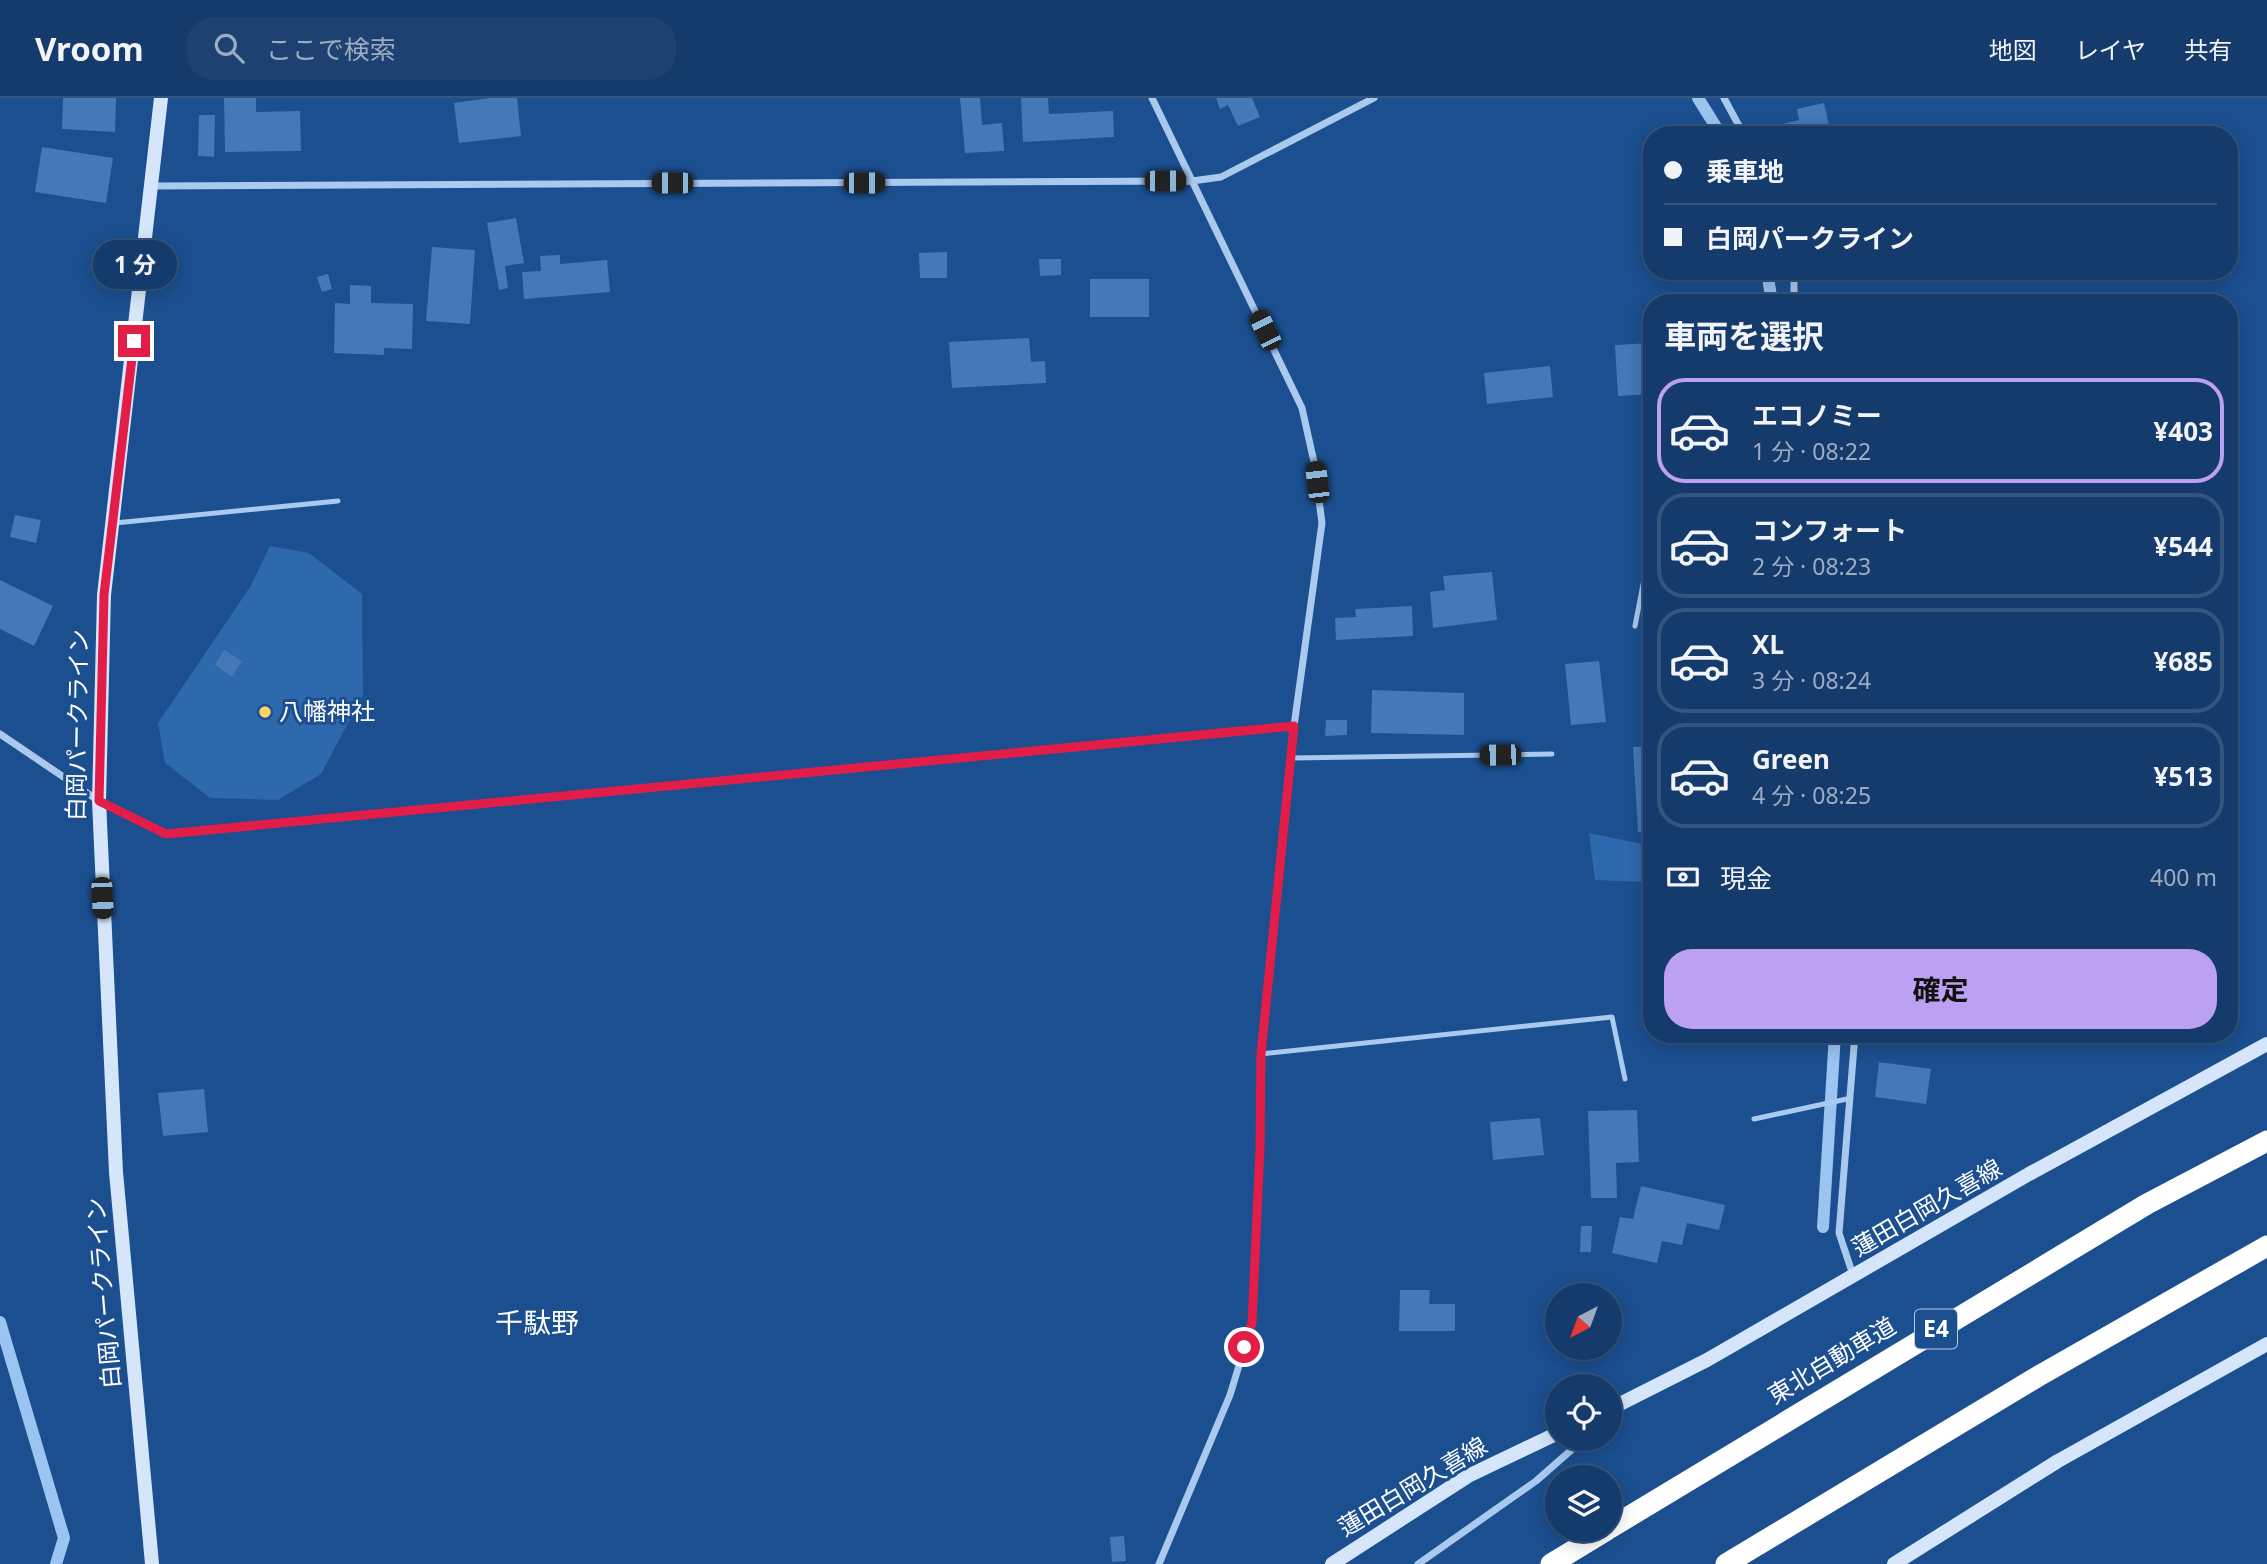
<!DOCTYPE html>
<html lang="ja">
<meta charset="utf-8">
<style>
body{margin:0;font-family:"Noto Sans","Noto Sans JP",sans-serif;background:#1d4271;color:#f1f3f6;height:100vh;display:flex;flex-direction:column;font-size:26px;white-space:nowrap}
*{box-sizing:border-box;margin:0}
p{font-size:23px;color:#9dadc1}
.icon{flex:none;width:38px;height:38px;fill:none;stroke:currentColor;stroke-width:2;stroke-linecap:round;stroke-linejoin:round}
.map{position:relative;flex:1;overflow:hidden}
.side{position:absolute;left:1643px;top:196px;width:595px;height:749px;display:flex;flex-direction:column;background:#143b6b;border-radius:28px;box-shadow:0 4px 18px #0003,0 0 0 2px #33557e}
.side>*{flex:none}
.banner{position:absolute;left:1643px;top:28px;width:595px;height:154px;border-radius:28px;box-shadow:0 4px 18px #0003,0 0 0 2px #33557e;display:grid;align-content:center;height:154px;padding:0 21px;background:#143b6b}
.needle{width:46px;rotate:221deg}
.buttons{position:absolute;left:1545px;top:1185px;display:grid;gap:14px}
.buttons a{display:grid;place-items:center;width:77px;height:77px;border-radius:50%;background:#143b6b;box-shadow:0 4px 18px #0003,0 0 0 2px #33557e;font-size:35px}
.end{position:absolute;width:32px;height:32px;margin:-16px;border:9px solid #e11d48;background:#fff;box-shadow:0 0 0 4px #fff}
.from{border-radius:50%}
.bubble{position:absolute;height:49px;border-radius:24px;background:#143b6b;box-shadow:0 4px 18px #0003,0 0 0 2px #33557e;font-size:23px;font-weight:700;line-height:49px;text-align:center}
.car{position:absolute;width:21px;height:42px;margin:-21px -10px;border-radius:9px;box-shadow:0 0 5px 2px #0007;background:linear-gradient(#222 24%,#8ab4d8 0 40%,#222 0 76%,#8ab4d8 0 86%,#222 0)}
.banner b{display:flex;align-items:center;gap:24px;height:66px;font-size:26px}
.banner b+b{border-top:2px solid #33557e}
.banner i{width:18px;height:18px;background:#f1f3f6}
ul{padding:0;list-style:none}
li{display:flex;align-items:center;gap:21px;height:105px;margin:0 14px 10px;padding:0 7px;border:4px solid #33557e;border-radius:28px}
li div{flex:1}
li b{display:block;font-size:26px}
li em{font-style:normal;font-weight:700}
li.on{border-color:#bca0f2}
li>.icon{width:63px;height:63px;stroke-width:1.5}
h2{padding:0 21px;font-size:32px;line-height:84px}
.pay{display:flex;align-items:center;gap:18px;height:77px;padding:0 21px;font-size:26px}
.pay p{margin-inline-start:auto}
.primary-button{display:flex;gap:14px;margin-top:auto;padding:14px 21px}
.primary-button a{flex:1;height:80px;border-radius:28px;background:#bca0f2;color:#111;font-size:28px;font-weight:700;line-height:80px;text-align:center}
header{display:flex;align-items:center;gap:42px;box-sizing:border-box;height:98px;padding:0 35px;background:#143b6b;border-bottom:2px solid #33557e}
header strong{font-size:33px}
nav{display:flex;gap:38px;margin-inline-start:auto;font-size:24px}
.search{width:490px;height:63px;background:#1d4271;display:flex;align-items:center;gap:18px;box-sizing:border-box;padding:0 24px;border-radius:28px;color:#9dadc1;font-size:26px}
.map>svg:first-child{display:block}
</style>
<header>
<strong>Vroom</strong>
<div class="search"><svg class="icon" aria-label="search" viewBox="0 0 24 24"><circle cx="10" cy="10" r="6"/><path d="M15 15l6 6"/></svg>ここで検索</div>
<nav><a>地図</a><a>レイヤ</a><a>共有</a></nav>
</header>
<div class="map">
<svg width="2267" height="1466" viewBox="0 0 2267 1466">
<rect width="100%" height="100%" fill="#1b4f8f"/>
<path fill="#2e69ad" d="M 270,448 L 309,455 L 362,496 L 363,597 L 321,676 L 278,702 L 210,700 L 165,665 L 158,625 L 250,489 Z
M 1589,735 L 1652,748 L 1652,789 L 1646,784 L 1595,782 Z"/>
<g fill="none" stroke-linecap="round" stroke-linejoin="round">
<path stroke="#9cc4f0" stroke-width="12" d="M 1698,0 L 1721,37
M 1767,173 L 1772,205
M 1823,1129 L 1835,936
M 0,1224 L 64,1440 L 56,1466"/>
</g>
<path fill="#4478b7" d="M 63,0 L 116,0 L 115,34 L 62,31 Z
M 224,0 L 256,0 L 256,14 L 300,13 L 301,53 L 225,54 Z
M 489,0 L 517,0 L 521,38 L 459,45 L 454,5 Z
M 960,0 L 980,0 L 982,27 L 1002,25 L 1004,53 L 965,55 Z
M 1021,0 L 1048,0 L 1049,16 L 1113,13 L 1114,39 L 1023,44 Z
M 1216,0 L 1252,0 L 1260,19 L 1238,28 L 1228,7 L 1220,11 Z
M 1824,5 L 1830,32 L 1808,37 L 1780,37 L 1778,27 L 1799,22 L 1797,11 Z
M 199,17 L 215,17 L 214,59 L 198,58 Z
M 42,49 L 113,60 L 106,105 L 35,94 Z
M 516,120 L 524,165 L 505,168 L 508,190 L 499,192 L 487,125 Z
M 432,149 L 475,152 L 470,226 L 426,223 Z
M 947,154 L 947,180 L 920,180 L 919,155 Z
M 560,157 L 560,166 L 607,162 L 610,194 L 524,201 L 522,174 L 541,173 L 540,158 Z
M 1039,161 L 1061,161 L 1061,177 L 1040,178 Z
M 1819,173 L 1853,173 L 1854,179 L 1820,183 Z
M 328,176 L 332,191 L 322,194 L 317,179 Z
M 1090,181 L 1149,181 L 1149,219 L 1090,219 Z
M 350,187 L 371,188 L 371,205 L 413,206 L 412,251 L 384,250 L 384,257 L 334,255 L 335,205 L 350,206 Z
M 1029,240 L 1031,264 L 1045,263 L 1046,285 L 952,290 L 949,244 Z
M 1652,245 L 1652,296 L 1618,298 L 1615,247 Z
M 1550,268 L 1553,299 L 1487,306 L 1484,275 Z
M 15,417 L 41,422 L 36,445 L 10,439 Z
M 1492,474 L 1497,522 L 1433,530 L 1430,494 L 1445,492 L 1443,478 Z
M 0,482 L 53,508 L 34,548 L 0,531 Z
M 1412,508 L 1413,538 L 1336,542 L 1335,520 L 1356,519 L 1355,511 Z
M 224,552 L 242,563 L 232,579 L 215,567 Z
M 1599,563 L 1606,624 L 1571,627 L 1565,566 Z
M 1372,592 L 1464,595 L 1464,637 L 1371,635 Z
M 1326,622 L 1347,622 L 1347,637 L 1325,638 Z
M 1652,648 L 1652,734 L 1638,734 L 1633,649 Z
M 1879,964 L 1931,971 L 1926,1006 L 1875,999 Z
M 204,991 L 208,1034 L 163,1038 L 158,995 Z
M 1637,1012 L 1639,1064 L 1616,1065 L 1617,1100 L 1591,1100 L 1588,1013 Z
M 1540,1020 L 1544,1057 L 1493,1062 L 1490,1024 Z
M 1641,1088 L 1725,1107 L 1719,1132 L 1687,1125 L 1682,1147 L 1662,1143 L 1657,1165 L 1612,1155 L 1620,1119 L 1633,1121 Z
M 1581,1128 L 1592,1128 L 1591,1154 L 1580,1154 Z
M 1400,1192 L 1430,1192 L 1429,1206 L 1455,1206 L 1455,1233 L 1399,1233 Z
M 1124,1438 L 1126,1463 L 1112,1464 L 1110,1439 Z"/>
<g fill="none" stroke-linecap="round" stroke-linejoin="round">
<path stroke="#a9c9ee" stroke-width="5" d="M 115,425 L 338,403
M 1635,528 L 1652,440
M 1291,660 L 1552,656
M 1261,956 L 1612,919 L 1625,981
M 1754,1021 L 1847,1001"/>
<path stroke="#a9c9ee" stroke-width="7" d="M 1152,0 L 1302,310 L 1314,364 L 1322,425 L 1294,628 L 1261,956 L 1260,1052 L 1252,1225 L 1230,1297 L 1159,1466
M 1724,0 L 1744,37
M 152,88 L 1192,83 L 1221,79 L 1374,0
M 1794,173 L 1794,205
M 0,636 L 99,703 L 166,736 L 1294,628
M 1853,1177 L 1839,1135 L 1855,936
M 1418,1466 L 1536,1383 L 1585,1340"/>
<path stroke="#d6e6fa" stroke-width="14" d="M 1610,1311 L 1707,1262 L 2029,1076 L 2267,946
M 152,1466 L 116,1074 L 99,703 L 104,497 L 161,0
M 1332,1466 L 1468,1378 L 1558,1335
M 1894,1466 L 2058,1363 L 2267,1246"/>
<path stroke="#fff" stroke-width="21" d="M 1610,1430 L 2147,1106 L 2267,1043
M 1551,1466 L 1607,1432
M 1726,1466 L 2037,1279 L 2267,1148"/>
</g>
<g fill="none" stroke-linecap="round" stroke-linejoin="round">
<path stroke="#e11d48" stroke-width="9" d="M 134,243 L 104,497 L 99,703 L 166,736 L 1294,628 L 1261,956 L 1260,1052 L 1252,1225 L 1244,1249"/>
</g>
<circle fill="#ffd166" stroke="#1b4f8f" stroke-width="2.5" cx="265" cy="614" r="7"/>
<g text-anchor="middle" stroke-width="6" stroke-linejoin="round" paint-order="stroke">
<rect fill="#1b4f8f" stroke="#bbcadd" stroke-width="2" x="1915" y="1211.5" width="42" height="39" rx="5"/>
<g font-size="23" font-weight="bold" fill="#fff">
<text x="1936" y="1239">E4</text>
</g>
<g font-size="24" fill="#fff" stroke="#1b4f8f" text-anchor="start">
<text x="279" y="622">八幡神社</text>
</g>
<g font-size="24" fill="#fff" stroke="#1b4f8f">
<text transform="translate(78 627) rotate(-89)" y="8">白岡パークライン</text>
<text transform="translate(1927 1110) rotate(-30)" y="8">蓮田白岡久喜線</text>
<text transform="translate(104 1195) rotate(-95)" y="8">白岡パークライン</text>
<text transform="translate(1832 1263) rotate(-31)" y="8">東北自動車道</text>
<text transform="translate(1413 1389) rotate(-31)" y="8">蓮田白岡久喜線</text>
</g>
<g font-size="28" fill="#fff" stroke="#1b4f8f">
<text x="537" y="1235">千駄野</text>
</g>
</g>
</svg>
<div class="buttons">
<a><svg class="needle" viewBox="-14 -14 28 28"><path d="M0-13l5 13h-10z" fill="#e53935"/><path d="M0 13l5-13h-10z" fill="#9dadc1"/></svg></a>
<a><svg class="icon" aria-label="locate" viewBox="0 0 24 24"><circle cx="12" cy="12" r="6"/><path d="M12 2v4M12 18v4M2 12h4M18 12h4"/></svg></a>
<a><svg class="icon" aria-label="layers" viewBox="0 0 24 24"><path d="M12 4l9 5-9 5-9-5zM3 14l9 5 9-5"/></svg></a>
</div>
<i class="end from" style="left:1244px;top:1249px"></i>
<i class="end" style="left:134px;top:243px"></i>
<div class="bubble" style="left:93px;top:142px;width:84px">1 分</div>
<i class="car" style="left:1165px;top:83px;rotate:90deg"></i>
<i class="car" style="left:672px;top:85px;rotate:270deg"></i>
<i class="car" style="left:864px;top:85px;rotate:90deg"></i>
<i class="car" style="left:1265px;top:232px;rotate:334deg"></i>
<i class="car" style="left:1317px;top:384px;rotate:353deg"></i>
<i class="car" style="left:1500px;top:657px;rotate:269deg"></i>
<i class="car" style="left:102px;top:800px;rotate:177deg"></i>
<div class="banner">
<b><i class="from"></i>乗車地</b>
<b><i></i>白岡パークライン</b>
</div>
<section class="side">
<h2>車両を選択</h2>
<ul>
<li class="on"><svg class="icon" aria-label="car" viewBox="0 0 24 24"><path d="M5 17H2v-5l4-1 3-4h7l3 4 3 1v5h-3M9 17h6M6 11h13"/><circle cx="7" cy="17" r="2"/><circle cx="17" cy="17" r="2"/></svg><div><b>エコノミー</b><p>1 分 · 08:22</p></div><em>¥403</em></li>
<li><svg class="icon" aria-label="car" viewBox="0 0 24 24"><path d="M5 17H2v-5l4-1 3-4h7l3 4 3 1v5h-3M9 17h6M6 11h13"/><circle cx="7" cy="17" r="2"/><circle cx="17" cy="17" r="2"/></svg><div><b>コンフォート</b><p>2 分 · 08:23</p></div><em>¥544</em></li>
<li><svg class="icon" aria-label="car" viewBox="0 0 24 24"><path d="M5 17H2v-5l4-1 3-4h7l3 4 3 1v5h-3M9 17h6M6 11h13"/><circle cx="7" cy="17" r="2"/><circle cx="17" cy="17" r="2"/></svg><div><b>XL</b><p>3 分 · 08:24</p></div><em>¥685</em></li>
<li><svg class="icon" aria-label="car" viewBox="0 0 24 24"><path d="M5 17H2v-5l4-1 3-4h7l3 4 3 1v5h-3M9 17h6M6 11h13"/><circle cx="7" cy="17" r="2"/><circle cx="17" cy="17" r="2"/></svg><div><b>Green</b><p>4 分 · 08:25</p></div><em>¥513</em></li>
</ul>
<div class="pay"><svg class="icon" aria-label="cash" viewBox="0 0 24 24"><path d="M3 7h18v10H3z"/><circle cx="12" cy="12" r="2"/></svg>現金<p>400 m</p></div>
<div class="primary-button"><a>確定</a></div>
</section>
</div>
